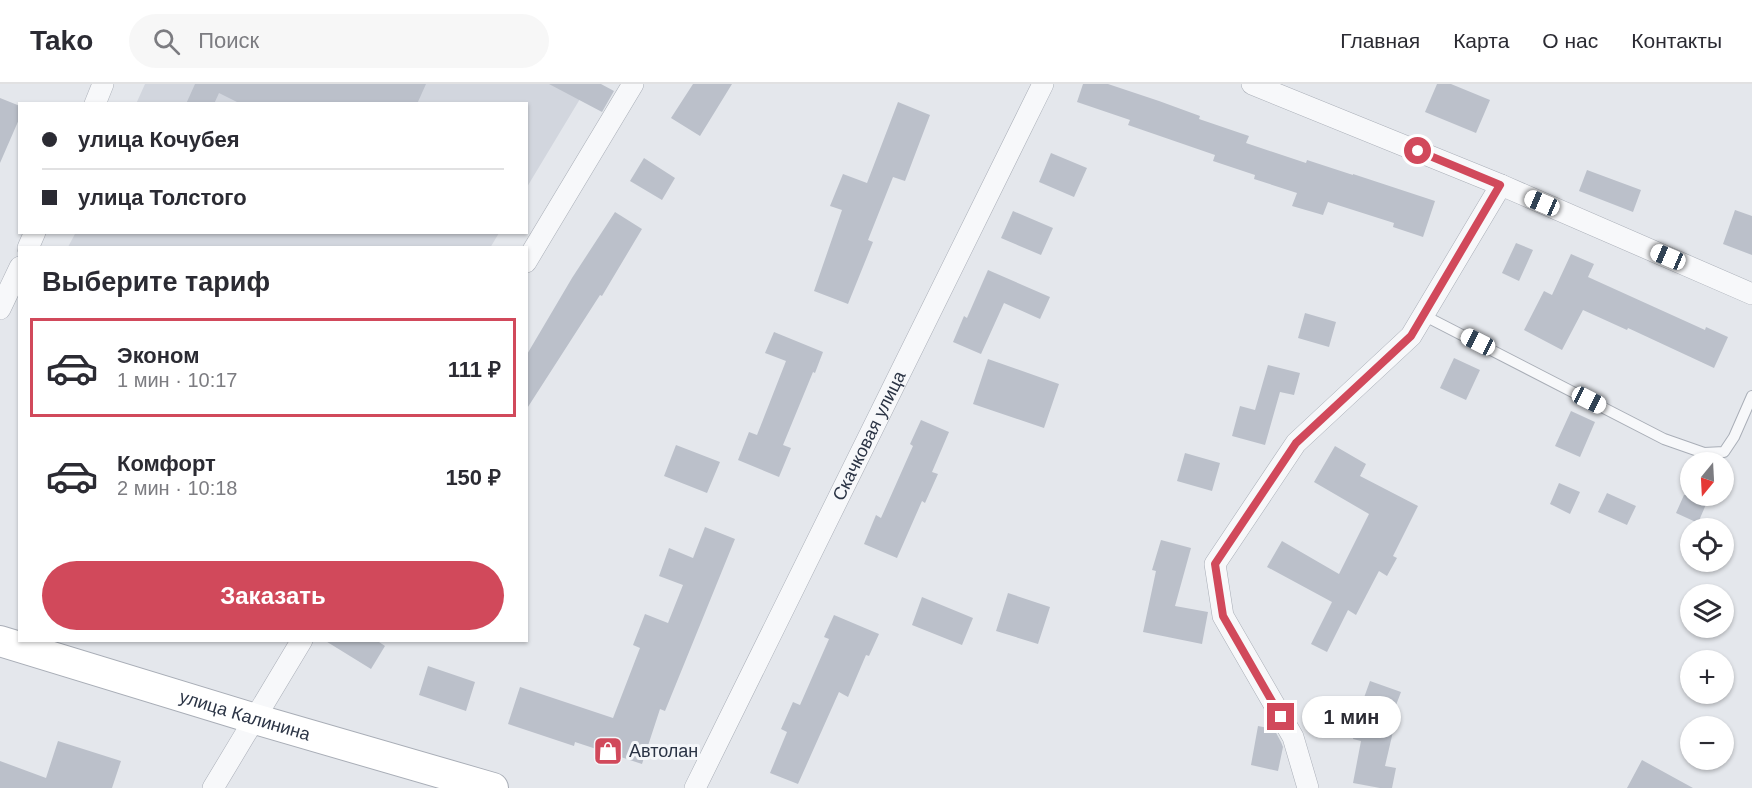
<!DOCTYPE html>
<html lang="ru">
<meta charset="utf-8">
<style>
body{margin:0;font-family:Helvetica,sans-serif;background:#f7f7f7;color:#2b2b33;height:100vh;display:flex;flex-direction:column;font-size:22px;white-space:nowrap}
*{box-sizing:border-box;margin:0}
p{font-size:20px;color:#7c7c81}
.icon{flex:none;width:33px;height:33px;fill:none;stroke:currentColor;stroke-width:2;stroke-linecap:round;stroke-linejoin:round}
.map{position:relative;flex:1;overflow:hidden}
.drawer{position:absolute;left:18px;top:162px;width:510px;height:396px;display:flex;flex-direction:column;background:#fff;border-radius:0px;box-shadow:0 2px 4px #0004}
.drawer>*{flex:none}
.hud{position:absolute;left:18px;top:18px;width:510px;height:132px;border-radius:0px;box-shadow:0 2px 4px #0004;display:grid;align-content:center;height:132px;padding:0 24px;background:#fff}
.needle{width:39px;rotate:198deg}
.controls{position:absolute;left:1680px;top:368px;display:grid;gap:12px}
.controls a{display:grid;place-items:center;width:54px;height:54px;border-radius:50%;background:#fff;box-shadow:0 2px 4px #0004;font-size:30px}
.end{position:absolute;width:27px;height:27px;margin:-14px;border:8px solid #d1495b;background:#fff;box-shadow:0 0 0 3px #fff}
.from{border-radius:50%}
.bubble{position:absolute;height:42px;border-radius:21px;background:#fff;box-shadow:0 2px 4px #0004;font-size:20px;font-weight:800;line-height:42px;text-align:center}
.car{position:absolute;width:18px;height:36px;margin:-18px -9px;border-radius:8px;box-shadow:0 0 4px 2px #0007;background:linear-gradient(#fff 24%,#345 0 40%,#fff 0 76%,#345 0 86%,#fff 0)}
.hud b{display:flex;align-items:center;gap:21px;height:57px;font-size:22px}
.hud b+b{border-top:2px solid #e1e1e2}
.hud i{width:15px;height:15px;background:#2b2b33}
ul{padding:0;list-style:none}
li{display:flex;align-items:center;gap:18px;height:99px;margin:0 12px 9px;padding:0 12px;border:3px solid transparent;border-radius:0px}
li div{flex:1}
li b{display:block;font-size:22px}
li em{font-style:normal;font-weight:800}
li.current{border-color:#d1495b}
li>.icon{width:54px;height:54px;stroke-width:1.5}
h2{padding:0 24px;font-size:27px;line-height:72px}
.button{display:flex;gap:12px;margin-top:auto;padding:12px 24px}
.button a{flex:1;height:69px;border-radius:36px;background:#d1495b;color:#fff;font-size:24px;font-weight:800;line-height:69px;text-align:center}
header{display:flex;align-items:center;gap:36px;box-sizing:border-box;height:84px;padding:0 30px;background:#fff;border-bottom:2px solid #e1e1e2}
header strong{font-size:28px}
nav{display:flex;gap:33px;margin-inline-start:auto;font-size:21px}
.search{width:420px;height:54px;background:#f7f7f7;display:flex;align-items:center;gap:15px;box-sizing:border-box;padding:0 21px;border-radius:33px;color:#7c7c81;font-size:22px}
.map>svg:first-child{display:block}
</style>
<header>
<strong>Tako</strong>
<div class="search"><svg class="icon" aria-label="search" viewBox="0 0 24 24"><circle cx="10" cy="10" r="6"/><path d="M15 15l6 6"/></svg>Поиск</div>
<nav><a>Главная</a><a>Карта</a><a>О нас</a><a>Контакты</a></nav>
</header>
<div class="map">
<svg width="1752" height="704" viewBox="0 0 1752 704">
<rect width="100%" height="100%" fill="#e4e7ec"/>
<path fill="#d2d6de" d="M 145,0 L 589,0 L 527,103 L 526,20 L 136,20 Z
M 76,148 L 499,148 L 499,149 L 490,164 L 68,163 Z"/>
<path fill="#bbc0ca" d="M 195,0 L 426,0 L 417,20 L 241,20 L 219,9 L 214,20 L 186,20 Z
M 549,0 L 601,0 L 614,7 L 602,28 Z
M 693,0 L 732,0 L 700,52 L 671,34 Z
M 1083,0 L 1108,0 L 1159,17 L 1200,32 L 1199,35 L 1249,52 L 1246,59 L 1306,79 L 1307,76 L 1353,91 L 1353,90 L 1435,117 L 1423,153 L 1393,143 L 1394,139 L 1328,118 L 1323,131 L 1292,122 L 1297,109 L 1254,95 L 1255,91 L 1213,77 L 1215,71 L 1128,41 L 1130,36 L 1077,18 Z
M 1437,0 L 1451,0 L 1490,16 L 1476,49 L 1425,28 Z
M 0,14 L 20,22 L 20,33 L 0,79 Z
M 898,18 L 930,31 L 905,97 L 893,93 L 868,156 L 873,158 L 848,220 L 814,207 L 842,126 L 830,122 L 843,90 L 867,99 Z
M 1051,69 L 1087,84 L 1074,113 L 1039,98 Z
M 644,74 L 675,94 L 662,116 L 630,97 Z
M 1587,86 L 1641,106 L 1633,128 L 1579,107 Z
M 1735,126 L 1752,132 L 1752,171 L 1723,160 Z
M 1013,127 L 1053,144 L 1041,171 L 1001,154 Z
M 615,128 L 642,145 L 602,212 L 600,211 L 526,326 L 526,272 L 572,194 Z
M 1516,159 L 1533,166 L 1519,197 L 1502,189 Z
M 1571,170 L 1594,180 L 1588,193 L 1705,246 L 1706,243 L 1728,253 L 1714,284 L 1628,244 L 1627,246 L 1583,226 L 1562,266 L 1524,246 L 1544,207 L 1552,211 Z
M 988,186 L 1050,213 L 1040,235 L 1004,219 L 981,270 L 953,258 L 964,232 L 967,234 Z
M 1305,229 L 1336,238 L 1329,263 L 1298,254 Z
M 774,248 L 823,268 L 815,289 L 813,288 L 783,361 L 791,364 L 779,393 L 738,376 L 749,348 L 757,351 L 786,277 L 765,269 Z
M 1454,274 L 1480,286 L 1466,316 L 1440,304 Z
M 988,275 L 1059,300 L 1044,344 L 973,320 Z
M 1268,281 L 1300,289 L 1294,311 L 1280,308 L 1265,361 L 1232,352 L 1240,322 L 1255,326 Z
M 1571,327 L 1595,338 L 1580,373 L 1555,362 Z
M 921,336 L 949,348 L 932,388 L 938,390 L 925,419 L 922,417 L 897,474 L 864,460 L 876,431 L 881,434 L 913,362 L 910,360 Z
M 676,361 L 720,378 L 707,409 L 664,392 Z
M 1335,362 L 1366,380 L 1360,392 L 1418,422 L 1393,472 L 1397,474 L 1387,492 L 1379,487 L 1356,531 L 1348,526 L 1327,568 L 1311,560 L 1332,518 L 1267,483 L 1282,457 L 1339,490 L 1369,430 L 1314,398 Z
M 1185,369 L 1220,379 L 1212,407 L 1177,397 Z
M 1559,399 L 1580,408 L 1570,430 L 1550,420 Z
M 1607,409 L 1636,422 L 1627,441 L 1598,428 Z
M 1684,411 L 1710,411 L 1698,439 L 1676,429 Z
M 705,443 L 735,455 L 665,627 L 660,625 L 642,680 L 575,658 L 574,662 L 508,640 L 520,603 L 613,634 L 640,564 L 633,561 L 645,530 L 668,539 L 683,501 L 659,492 L 669,464 L 693,474 Z
M 1161,456 L 1191,464 L 1175,522 L 1208,528 L 1202,560 L 1143,548 L 1156,487 L 1152,486 Z
M 1008,509 L 1050,523 L 1038,560 L 996,547 Z
M 922,513 L 973,534 L 962,561 L 912,541 Z
M 834,531 L 879,550 L 869,572 L 866,571 L 848,613 L 839,608 L 798,700 L 770,689 L 787,648 L 781,645 L 793,618 L 800,621 L 829,555 L 824,553 Z
M 324,556 L 376,556 L 385,562 L 371,585 Z
M 428,582 L 475,598 L 466,627 L 419,611 Z
M 1370,597 L 1401,608 L 1390,637 L 1395,639 L 1385,682 L 1396,684 L 1392,704 L 1380,704 L 1353,699 L 1361,657 L 1353,655 L 1361,622 Z
M 1258,642 L 1274,645 L 1281,658 L 1283,663 L 1278,687 L 1251,681 Z
M 58,657 L 121,677 L 112,704 L 0,704 L 0,677 L 46,694 Z
M 1642,676 L 1693,704 L 1627,704 Z"/>
<g fill="none" stroke-linecap="round" stroke-linejoin="round">
<g stroke="#a9aeb7" stroke-width="12">
<path id="lane" d="M 1423,231 L 1664,355 L 1704,369 L 1724,368 L 1734,353 L 1752,312"/>
</g>
<g stroke="#a9aeb7" stroke-width="22">
<g id="street">
<path d="M 1252,0 L 1501,101 L 1752,210"/>
<path d="M 95,20 L 103,0"/>
<path d="M 28,164 L 35,148"/>
<path d="M 526,178 L 633,0"/>
<path d="M 0,225 L 20,183"/>
<path d="M 213,704 L 302,556"/>
<path id="s1" d="M 695,704 L 1043,0"/>
<path d="M 1308,704 L 1293,653 L 1223,532 L 1215,480 L 1296,359 L 1411,252 L 1501,101"/>
</g>
</g>
<g stroke="#a9aeb7" stroke-width="32">
<g id="secondary">
<path id="s2" d="M 0,557 L 255,635 L 493,704"/>
</g>
</g>
<use href="#lane" stroke="#f7f8fa" stroke-width="10"/>
<use href="#street" stroke="#f7f8fa" stroke-width="21"/>
<use href="#secondary" stroke="#fff" stroke-width="30"/>
</g>
<g fill="none" stroke-linecap="round" stroke-linejoin="round">
<path stroke="#d1495b" stroke-width="8" d="M 1281,633 L 1223,532 L 1215,480 L 1296,359 L 1411,252 L 1500,101 L 1418,67"/>
</g>
<defs>
<g id="shop-square" transform="scale(1.5)"><rect x="-9" y="-9" width="18" height="18" rx="4" fill="#d1495b" stroke="#f4f6f9"/><path d="M-5-2.5h2.3a2.7 3.5 0 0 1 5.4 0H5L5.5 6h-11ZM-1.5-2.5h3a1.5 2.3 0 0 0-3 0Z" fill="#fff"/></g>
</defs>
<g fill-rule="evenodd">
<use href="#shop-square" x="608" y="667"/>
</g>
<g text-anchor="middle" stroke-width="6" stroke-linejoin="round" paint-order="stroke">
<g font-size="18" fill="#2b3445" stroke="#f4f6f9">
<text dy="6" stroke="none"><textPath href="#s1" startOffset="393">Скачковая улица</textPath></text>
<text dy="6" stroke="none"><textPath href="#s2" startOffset="256">улица Калинина</textPath></text>
</g>
<g font-size="18" fill="#2b3445" stroke="#f4f6f9" text-anchor="start">
<text x="629" y="673">Автолан</text>
</g>
</g>
</svg>
<div class="controls">
<a><svg class="needle" viewBox="-14 -14 28 28"><path d="M0-13l5 13h-10z" fill="#e53935"/><path d="M0 13l5-13h-10z" fill="#7c7c81"/></svg></a>
<a><svg class="icon" aria-label="locate" viewBox="0 0 24 24"><circle cx="12" cy="12" r="6"/><path d="M12 2v4M12 18v4M2 12h4M18 12h4"/></svg></a>
<a><svg class="icon" aria-label="layers" viewBox="0 0 24 24"><path d="M12 4l9 5-9 5-9-5zM3 14l9 5 9-5"/></svg></a>
<a>+</a>
<a>−</a>
</div>
<i class="end from" style="left:1418px;top:67px"></i>
<i class="end" style="left:1281px;top:633px"></i>
<div class="bubble" style="left:1302px;top:612px;width:99px">1 мин</div>
<i class="car" style="left:1542px;top:119px;rotate:293deg"></i>
<i class="car" style="left:1668px;top:173px;rotate:293deg"></i>
<i class="car" style="left:1478px;top:258px;rotate:297deg"></i>
<i class="car" style="left:1589px;top:316px;rotate:117deg"></i>
<div class="hud">
<b><i class="from"></i>улица Кочубея</b>
<b><i></i>улица Толстого</b>
</div>
<section class="drawer">
<h2>Выберите тариф</h2>
<ul>
<li class="current"><svg class="icon" aria-label="car" viewBox="0 0 24 24"><path d="M5 17H2v-5l4-1 3-4h7l3 4 3 1v5h-3M9 17h6M6 11h13"/><circle cx="7" cy="17" r="2"/><circle cx="17" cy="17" r="2"/></svg><div><b>Эконом</b><p>1 мин · 10:17</p></div><em>111 ₽</em></li>
<li><svg class="icon" aria-label="car" viewBox="0 0 24 24"><path d="M5 17H2v-5l4-1 3-4h7l3 4 3 1v5h-3M9 17h6M6 11h13"/><circle cx="7" cy="17" r="2"/><circle cx="17" cy="17" r="2"/></svg><div><b>Комфорт</b><p>2 мин · 10:18</p></div><em>150 ₽</em></li>
</ul>
<div class="button"><a>Заказать</a></div>
</section>
</div>
